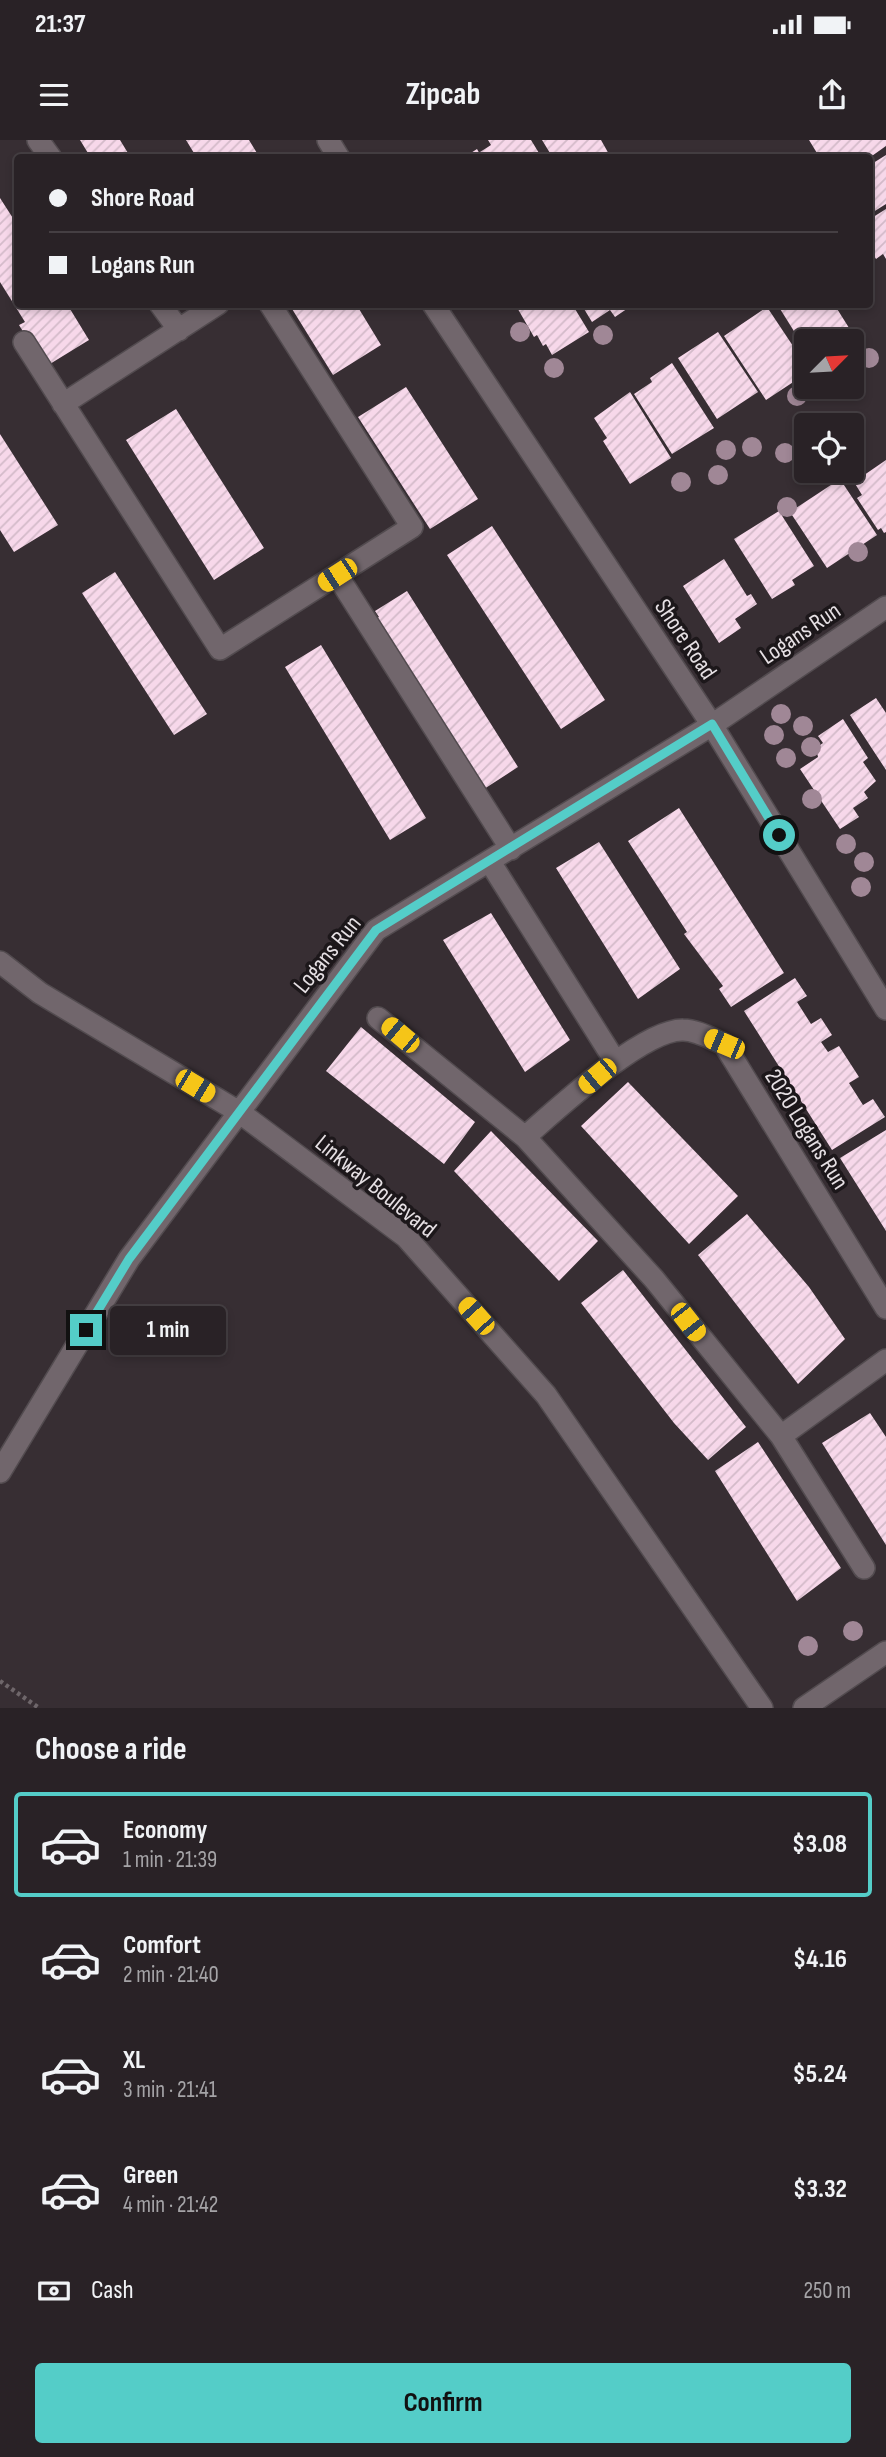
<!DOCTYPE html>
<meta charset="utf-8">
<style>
body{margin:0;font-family:"Sofia Sans Condensed",sans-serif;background:#352f32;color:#f1f3f6;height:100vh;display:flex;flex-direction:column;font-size:26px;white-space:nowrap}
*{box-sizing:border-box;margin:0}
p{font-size:23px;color:#a5a4a7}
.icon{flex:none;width:38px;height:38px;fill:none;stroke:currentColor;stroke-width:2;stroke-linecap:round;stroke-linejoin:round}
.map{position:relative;height:1568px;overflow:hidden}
.sheet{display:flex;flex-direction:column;background:#292226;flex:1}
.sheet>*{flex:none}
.top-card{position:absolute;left:14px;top:14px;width:859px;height:154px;border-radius:7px;box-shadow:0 4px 10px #0003,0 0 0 2px #453f43;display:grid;align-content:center;height:154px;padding:0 35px;background:#292226}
.needle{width:46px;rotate:66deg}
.fabs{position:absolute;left:794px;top:189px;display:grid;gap:14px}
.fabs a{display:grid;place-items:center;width:70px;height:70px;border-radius:7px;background:#292226;box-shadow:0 4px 10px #0003,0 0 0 2px #453f43;font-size:35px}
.end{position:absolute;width:32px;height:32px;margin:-16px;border:9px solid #54cdc8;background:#111;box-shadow:0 0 0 4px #111}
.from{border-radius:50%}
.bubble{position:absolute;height:49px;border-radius:7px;background:#292226;box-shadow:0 4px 10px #0003,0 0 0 2px #453f43;font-size:23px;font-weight:700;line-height:49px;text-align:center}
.car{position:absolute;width:21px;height:42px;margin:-21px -10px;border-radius:9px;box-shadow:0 0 5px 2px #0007;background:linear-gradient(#f5c518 24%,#345 0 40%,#f5c518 0 76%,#345 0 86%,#f5c518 0)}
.top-card b{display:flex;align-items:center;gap:24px;height:66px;font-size:26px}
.top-card b+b{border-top:2px solid #453f43}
.top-card i{width:18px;height:18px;background:#f1f3f6}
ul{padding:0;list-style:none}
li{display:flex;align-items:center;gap:21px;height:105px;margin:0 14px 10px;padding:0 21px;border:4px solid transparent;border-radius:7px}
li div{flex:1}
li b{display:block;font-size:26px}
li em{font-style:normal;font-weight:700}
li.selected{border-color:#54cdc8}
li>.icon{width:63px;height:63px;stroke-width:1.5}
h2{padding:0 35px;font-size:32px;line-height:84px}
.pay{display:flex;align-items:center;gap:18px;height:77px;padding:0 35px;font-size:26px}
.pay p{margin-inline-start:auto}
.primary-button{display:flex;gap:14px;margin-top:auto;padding:14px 35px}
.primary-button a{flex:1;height:80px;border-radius:7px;background:#54cdc8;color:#111;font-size:28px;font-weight:700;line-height:80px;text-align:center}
.status{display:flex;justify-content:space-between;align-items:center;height:49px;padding:0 35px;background:#292226;direction:ltr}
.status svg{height:19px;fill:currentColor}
header{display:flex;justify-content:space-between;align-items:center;height:91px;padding:0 35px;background:#292226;font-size:32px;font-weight:700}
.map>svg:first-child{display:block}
</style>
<div class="status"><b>21:37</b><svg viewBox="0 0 49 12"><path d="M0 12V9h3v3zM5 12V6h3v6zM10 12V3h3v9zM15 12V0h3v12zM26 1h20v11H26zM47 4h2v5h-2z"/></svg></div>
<header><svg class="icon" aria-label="menu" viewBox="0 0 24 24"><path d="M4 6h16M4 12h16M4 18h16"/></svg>Zipcab<svg class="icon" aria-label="share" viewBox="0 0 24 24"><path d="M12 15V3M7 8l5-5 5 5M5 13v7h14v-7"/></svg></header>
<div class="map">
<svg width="886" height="1568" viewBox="0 0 886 1568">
<defs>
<pattern id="building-hatch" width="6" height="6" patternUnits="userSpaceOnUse" patternTransform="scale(1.75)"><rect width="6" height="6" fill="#f7d8ea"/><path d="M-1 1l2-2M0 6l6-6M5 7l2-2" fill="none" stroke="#d3bac9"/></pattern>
</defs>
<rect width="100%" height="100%" fill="#372e33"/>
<path fill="url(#building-hatch)" d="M 80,0 L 120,0 L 131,18 L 91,18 Z
M 186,0 L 249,0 L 260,18 L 197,18 Z
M 488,0 L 531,0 L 542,18 L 484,18 L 480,12 L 491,5 Z
M 542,0 L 601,0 L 610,16 L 553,18 Z
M 809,0 L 886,0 L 886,6 L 869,18 L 831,18 L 828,14 L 820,18 Z
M 477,9 L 482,18 L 463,18 Z
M 886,15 L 886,64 L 870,74 L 870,25 Z
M 0,58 L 18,86 L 18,164 L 67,164 L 89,200 L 45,227 L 19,185 L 25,182 L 0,142 Z
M 886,69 L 886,119 L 883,114 L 876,119 L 870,109 L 870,79 Z
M 289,164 L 356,164 L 381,205 L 333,235 Z
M 515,164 L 572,164 L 589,192 L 552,215 L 546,204 L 543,206 L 537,195 L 534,197 Z
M 581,164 L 634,164 L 615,177 L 610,170 L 592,182 Z
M 777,164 L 834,164 L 856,199 L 807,201 L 807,212 Z
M 767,167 L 807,227 L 807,233 L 766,260 L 724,196 Z
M 718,192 L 758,252 L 717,279 L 678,218 Z
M 672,223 L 714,288 L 672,314 L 634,254 L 652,242 L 650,238 Z
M 406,247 L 478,359 L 430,389 L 358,277 Z
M 630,252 L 671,318 L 630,344 L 603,301 L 607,298 L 594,278 Z
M 176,269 L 264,408 L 214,440 L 126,300 Z
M 0,294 L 58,385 L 14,412 L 0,390 Z
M 886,320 L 886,392 L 884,393 L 881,388 L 878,390 L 857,358 L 862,355 L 854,342 Z
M 840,339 L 877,395 L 827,428 L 790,372 Z
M 779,371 L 814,426 L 792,440 L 795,445 L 772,459 L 734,399 Z
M 492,386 L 605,560 L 561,589 L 447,415 Z
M 724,419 L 747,456 L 751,454 L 757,464 L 735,479 L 741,488 L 719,503 L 683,446 Z
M 115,432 L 207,574 L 174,595 L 82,453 Z
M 407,451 L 518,627 L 481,651 L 372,480 L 379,477 L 375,471 Z
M 321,505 L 426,678 L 390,700 L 285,527 Z
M 876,558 L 886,573 L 886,630 L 850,575 Z
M 843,579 L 868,618 L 863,622 L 876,641 L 864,652 L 868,658 L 853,668 L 859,677 L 840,689 L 800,629 L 818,617 L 816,608 L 823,603 L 818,596 Z
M 679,668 L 784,833 L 731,867 L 719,849 L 723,846 L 684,794 L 687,792 L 628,701 Z
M 599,702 L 680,829 L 638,859 L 556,728 Z
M 491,773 L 570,900 L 525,932 L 443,800 Z
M 795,838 L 807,856 L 797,862 L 811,884 L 821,878 L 832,895 L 821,902 L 828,912 L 839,906 L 859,937 L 849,943 L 863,965 L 873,959 L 885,977 L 832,1010 L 744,871 Z
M 361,887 L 475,982 L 444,1024 L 326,931 Z
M 628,942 L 738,1056 L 689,1104 L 581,986 Z
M 886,990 L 886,1091 L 840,1018 Z
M 491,991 L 598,1101 L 559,1141 L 454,1031 Z
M 747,1074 L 809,1147 L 845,1199 L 798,1244 L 698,1115 Z
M 623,1130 L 746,1287 L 708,1320 L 674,1283 L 581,1163 Z
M 870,1273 L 886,1297 L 886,1405 L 822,1303 Z
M 758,1302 L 841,1428 L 797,1461 L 715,1331 Z"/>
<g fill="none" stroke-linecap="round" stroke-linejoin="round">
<g stroke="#524b4f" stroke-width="24">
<path id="minor" d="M 38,0 L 51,18
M 328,0 L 339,18
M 160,164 L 179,190
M 433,164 L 712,585 L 886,869
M 24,202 L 220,509 L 412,387 L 270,164
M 63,264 L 218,164
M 337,435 L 511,709
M 490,722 L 615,921
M 0,822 L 40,853 L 239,972 L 406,1097 L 546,1255 L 762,1568
M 378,878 L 525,997 L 654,1139 L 781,1296 L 864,1428
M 525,997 C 556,970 643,889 683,890 C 697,890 712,899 724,904 L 886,1168
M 781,1296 L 886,1220
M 0,1332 L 129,1119 L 376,790 L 712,585 L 886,467
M 804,1568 L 886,1512"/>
</g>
<path stroke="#6e666a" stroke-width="4.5" stroke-dasharray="3.5 3.5" stroke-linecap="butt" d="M 0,1541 L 39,1568"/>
<use href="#minor" stroke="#71666c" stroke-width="21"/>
</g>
<g fill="#a08796">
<circle cx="520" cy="192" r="10"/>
<circle cx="603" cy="195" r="10"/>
<circle cx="869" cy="218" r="10"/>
<circle cx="554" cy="228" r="10"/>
<circle cx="797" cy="256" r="10"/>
<circle cx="752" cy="307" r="10"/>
<circle cx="726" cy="310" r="10"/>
<circle cx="785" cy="313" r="10"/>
<circle cx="718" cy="335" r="10"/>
<circle cx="681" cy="342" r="10"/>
<circle cx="787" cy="367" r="10"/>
<circle cx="858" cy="412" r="10"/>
<circle cx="781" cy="574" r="10"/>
<circle cx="803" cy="586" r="10"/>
<circle cx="774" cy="595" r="10"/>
<circle cx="811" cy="607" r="10"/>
<circle cx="786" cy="618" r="10"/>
<circle cx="812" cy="659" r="10"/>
<circle cx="846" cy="704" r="10"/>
<circle cx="864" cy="722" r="10"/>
<circle cx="861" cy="747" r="10"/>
<circle cx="853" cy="1491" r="10"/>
<circle cx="808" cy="1506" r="10"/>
</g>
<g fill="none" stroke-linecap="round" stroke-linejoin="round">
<path stroke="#54cdc8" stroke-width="9" d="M 86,1190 L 129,1119 L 376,790 L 712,584 L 779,695"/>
</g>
<g text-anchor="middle" stroke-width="7" stroke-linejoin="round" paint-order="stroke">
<g font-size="24" fill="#e6e0e4" stroke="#1c171a">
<text transform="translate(800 493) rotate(-34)" y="8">Logans Run</text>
<text transform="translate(686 499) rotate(56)" y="8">Shore Road</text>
<text transform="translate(327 814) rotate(-51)" y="8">Logans Run</text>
<text transform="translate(807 989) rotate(58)" y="8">2020 Logans Run</text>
<text transform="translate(376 1046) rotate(39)" y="8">Linkway Boulevard</text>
</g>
</g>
</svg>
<div class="fabs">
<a><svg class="needle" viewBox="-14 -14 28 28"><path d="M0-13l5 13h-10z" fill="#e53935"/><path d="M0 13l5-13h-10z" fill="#a5a4a7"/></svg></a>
<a><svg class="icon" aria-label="locate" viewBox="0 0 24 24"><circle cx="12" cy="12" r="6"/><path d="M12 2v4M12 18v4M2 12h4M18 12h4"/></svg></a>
</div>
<i class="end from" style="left:779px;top:695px"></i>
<i class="end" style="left:86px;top:1190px"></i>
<div class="bubble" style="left:110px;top:1166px;width:116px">1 min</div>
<i class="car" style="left:337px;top:435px;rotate:237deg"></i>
<i class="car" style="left:400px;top:895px;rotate:310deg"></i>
<i class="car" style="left:724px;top:904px;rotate:293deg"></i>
<i class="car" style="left:597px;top:936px;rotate:230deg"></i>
<i class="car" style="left:195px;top:946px;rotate:121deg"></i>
<i class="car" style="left:476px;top:1176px;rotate:318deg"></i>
<i class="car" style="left:688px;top:1182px;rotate:142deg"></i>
<div class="top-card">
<b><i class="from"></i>Shore Road</b>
<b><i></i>Logans Run</b>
</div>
</div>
<section class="sheet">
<h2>Choose a ride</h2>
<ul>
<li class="selected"><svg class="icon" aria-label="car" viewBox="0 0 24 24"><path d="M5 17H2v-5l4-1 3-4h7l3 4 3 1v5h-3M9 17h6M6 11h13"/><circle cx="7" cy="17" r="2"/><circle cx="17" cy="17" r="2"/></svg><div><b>Economy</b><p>1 min · 21:39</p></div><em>$3.08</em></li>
<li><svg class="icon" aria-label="car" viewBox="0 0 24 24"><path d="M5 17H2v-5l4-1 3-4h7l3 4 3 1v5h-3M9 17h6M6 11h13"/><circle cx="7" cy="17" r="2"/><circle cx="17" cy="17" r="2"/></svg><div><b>Comfort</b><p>2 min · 21:40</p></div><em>$4.16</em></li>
<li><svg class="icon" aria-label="car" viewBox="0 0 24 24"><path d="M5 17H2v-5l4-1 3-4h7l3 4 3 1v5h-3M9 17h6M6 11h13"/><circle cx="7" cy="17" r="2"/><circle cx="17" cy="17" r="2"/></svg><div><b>XL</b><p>3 min · 21:41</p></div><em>$5.24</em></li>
<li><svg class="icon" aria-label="car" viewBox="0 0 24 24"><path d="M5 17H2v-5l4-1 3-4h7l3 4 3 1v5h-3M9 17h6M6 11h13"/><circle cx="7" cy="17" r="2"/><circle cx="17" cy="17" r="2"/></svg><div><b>Green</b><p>4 min · 21:42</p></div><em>$3.32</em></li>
</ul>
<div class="pay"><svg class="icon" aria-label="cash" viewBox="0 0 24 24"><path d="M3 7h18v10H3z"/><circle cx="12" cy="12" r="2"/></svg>Cash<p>250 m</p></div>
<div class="primary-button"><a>Confirm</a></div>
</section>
